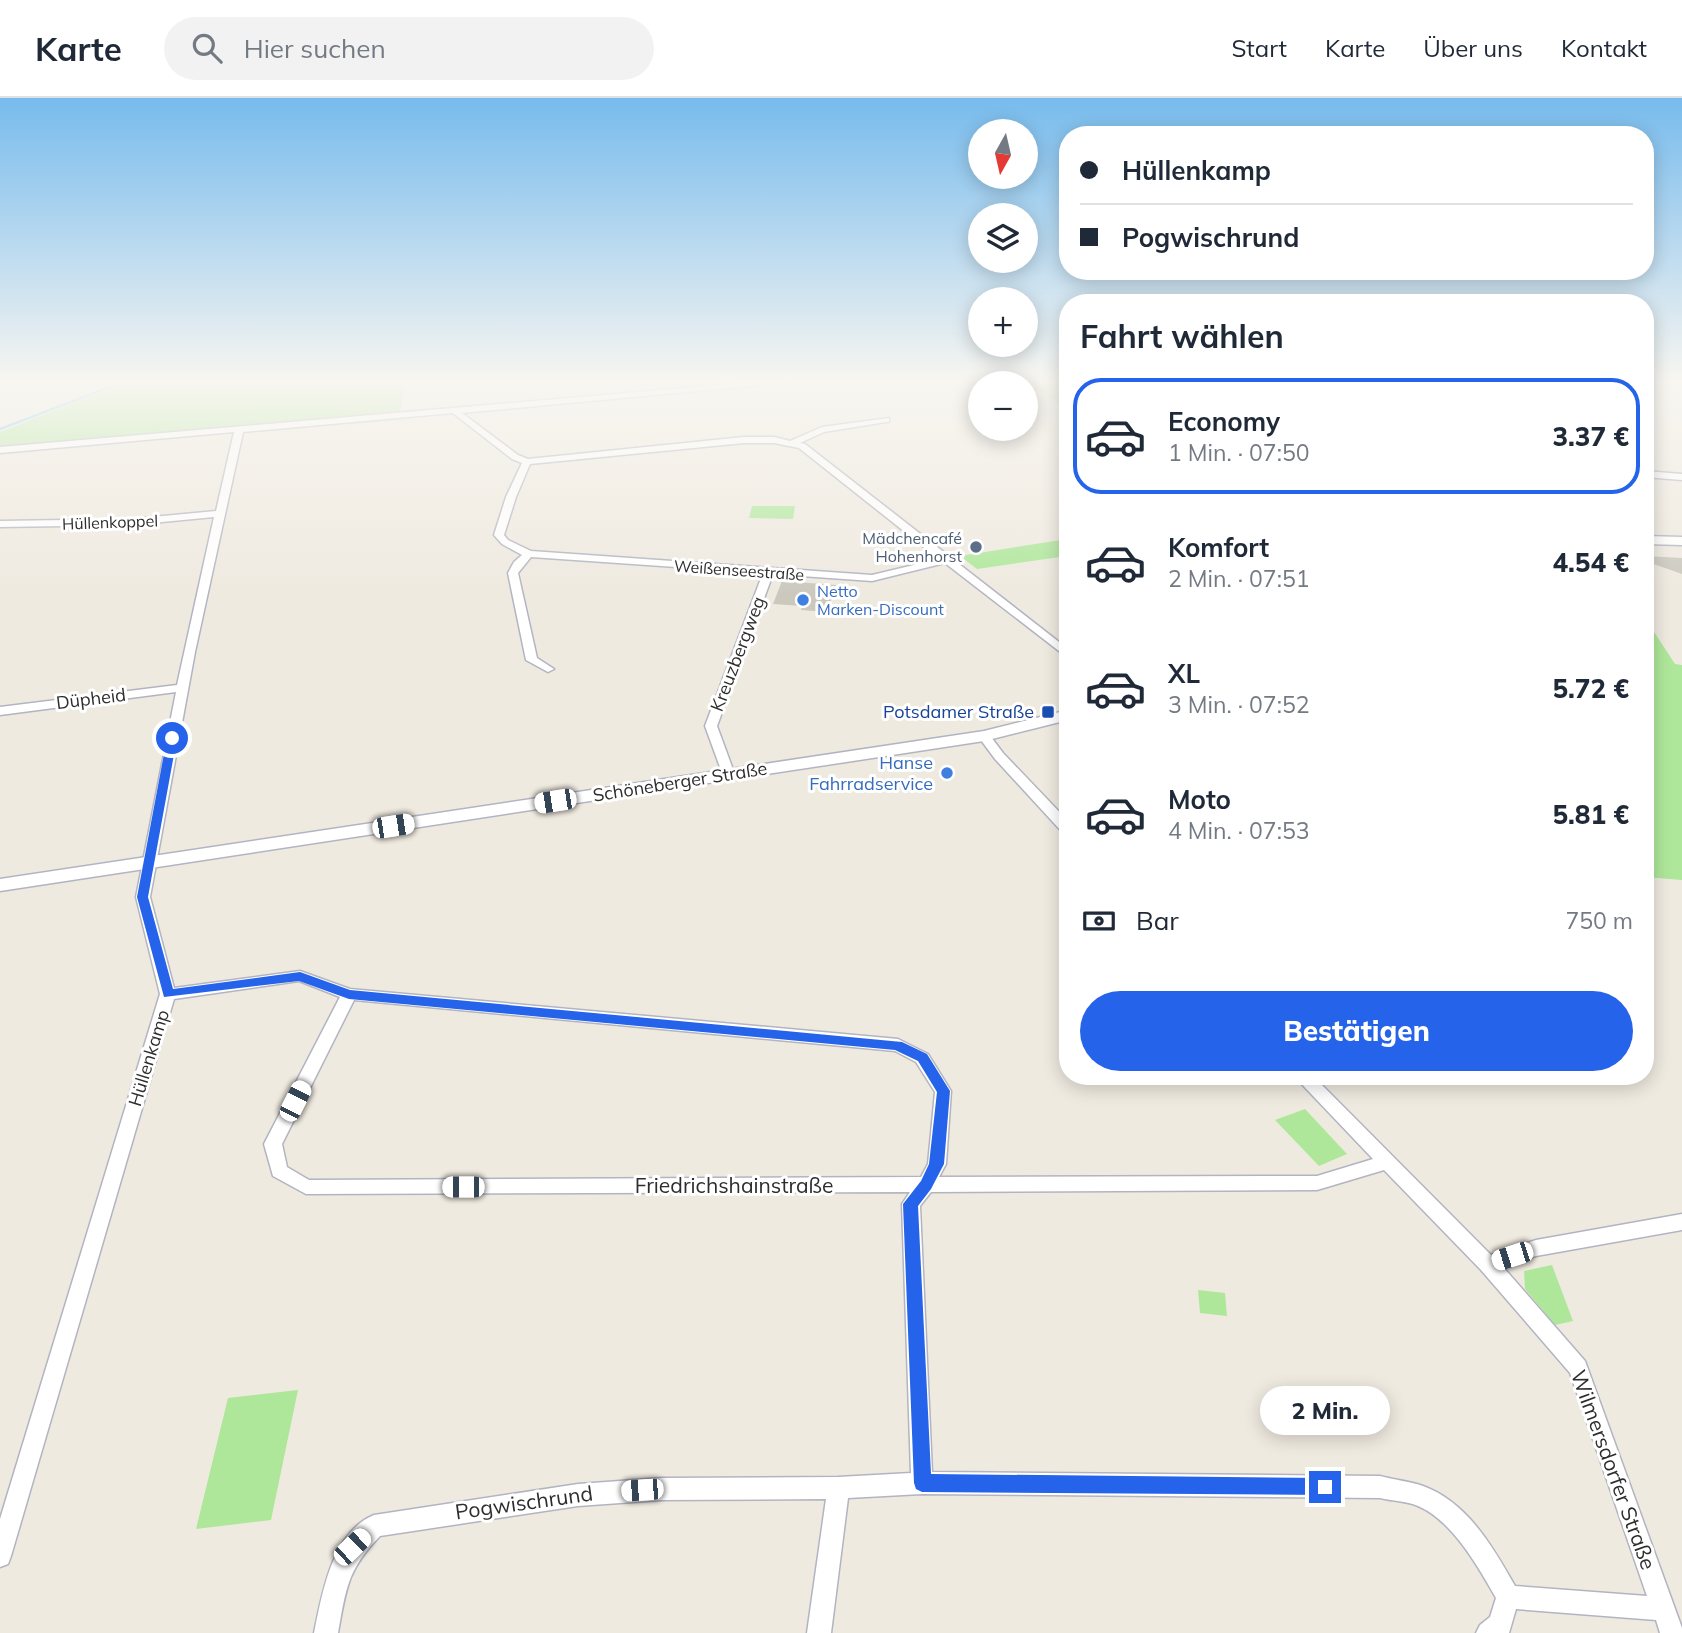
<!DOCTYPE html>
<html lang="de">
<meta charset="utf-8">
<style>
body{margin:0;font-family:Mulish,sans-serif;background:#f2f2f3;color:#1f2937;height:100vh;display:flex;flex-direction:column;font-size:26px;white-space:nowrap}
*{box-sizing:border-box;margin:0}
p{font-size:23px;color:#747a83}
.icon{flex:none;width:38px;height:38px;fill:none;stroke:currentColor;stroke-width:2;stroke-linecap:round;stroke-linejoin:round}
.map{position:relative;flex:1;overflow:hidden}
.sheet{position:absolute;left:1059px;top:196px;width:595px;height:791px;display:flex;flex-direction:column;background:#fff;border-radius:28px;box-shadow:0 4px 18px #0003}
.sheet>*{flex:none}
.banner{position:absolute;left:1059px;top:28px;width:595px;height:154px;border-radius:28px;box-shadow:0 4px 18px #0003;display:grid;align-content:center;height:154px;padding:0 21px;background:#fff}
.needle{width:46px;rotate:188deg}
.controls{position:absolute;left:968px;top:21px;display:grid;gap:14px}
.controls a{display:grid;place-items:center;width:70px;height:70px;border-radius:50%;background:#fff;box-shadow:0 4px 18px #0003;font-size:35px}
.end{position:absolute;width:32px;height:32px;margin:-16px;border:9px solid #2563eb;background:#fff;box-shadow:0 0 0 4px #fff}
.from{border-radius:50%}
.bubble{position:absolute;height:49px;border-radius:24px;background:#fff;box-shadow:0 4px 18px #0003;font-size:23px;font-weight:800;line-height:49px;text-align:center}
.car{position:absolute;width:21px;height:42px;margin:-21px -10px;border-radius:9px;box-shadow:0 0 5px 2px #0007;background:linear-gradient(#fff 24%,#345 0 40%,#fff 0 76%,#345 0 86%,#fff 0)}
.banner b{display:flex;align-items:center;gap:24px;height:66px;font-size:26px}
.banner b+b{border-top:2px solid #e0e1e3}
.banner i{width:18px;height:18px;background:#1f2937}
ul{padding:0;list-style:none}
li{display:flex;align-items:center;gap:21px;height:116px;margin:0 14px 10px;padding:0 7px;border:4px solid transparent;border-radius:28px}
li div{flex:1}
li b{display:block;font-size:26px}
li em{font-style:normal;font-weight:800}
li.active{border-color:#2563eb}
li>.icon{width:63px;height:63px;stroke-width:1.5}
h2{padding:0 21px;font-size:32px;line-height:84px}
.pay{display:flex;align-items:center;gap:18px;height:77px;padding:0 21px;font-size:26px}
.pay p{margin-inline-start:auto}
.action{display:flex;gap:14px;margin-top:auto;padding:14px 21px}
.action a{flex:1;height:80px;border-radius:42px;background:#2563eb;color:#fff;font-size:28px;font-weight:800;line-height:80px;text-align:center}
header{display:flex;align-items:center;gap:42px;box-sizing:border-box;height:98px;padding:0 35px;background:#fff;border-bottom:2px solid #e0e1e3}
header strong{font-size:33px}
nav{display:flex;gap:38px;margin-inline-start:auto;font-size:24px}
.search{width:490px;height:63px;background:#f2f2f3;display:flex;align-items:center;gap:18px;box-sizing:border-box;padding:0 24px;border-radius:38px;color:#747a83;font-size:26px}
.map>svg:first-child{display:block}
</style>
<header>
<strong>Karte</strong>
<div class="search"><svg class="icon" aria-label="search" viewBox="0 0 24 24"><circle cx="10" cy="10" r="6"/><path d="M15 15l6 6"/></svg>Hier suchen</div>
<nav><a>Start</a><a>Karte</a><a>Über uns</a><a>Kontakt</a></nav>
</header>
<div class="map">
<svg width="1682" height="1535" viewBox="0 0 1682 1535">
<rect width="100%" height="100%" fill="#efeae0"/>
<path fill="#aee79a" d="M 132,282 L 406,282 L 400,314 L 0,348 L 0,334 Z
M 1026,282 L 1067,282 L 1067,312 Z
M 752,408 L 795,408 L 793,421 L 749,420 Z
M 1067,441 L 1067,458 L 977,471 L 960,458 Z
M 1645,520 L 1675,566 L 1682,567 L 1682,782 L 1645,779 Z
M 1305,1011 L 1347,1056 L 1319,1068 L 1275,1022 Z
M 1552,1167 L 1573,1223 L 1555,1227 L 1525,1191 L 1524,1173 Z
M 1198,1192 L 1225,1195 L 1227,1218 L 1200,1215 Z
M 298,1292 L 271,1422 L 196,1431 L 228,1300 Z"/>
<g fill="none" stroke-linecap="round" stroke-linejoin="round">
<path stroke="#6fc6f5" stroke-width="2.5" d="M 0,331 L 128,282"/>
</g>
<path fill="#cbc8be" d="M 1645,458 L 1682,460 L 1682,476 L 1645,463 Z
M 782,483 L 836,487 L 827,514 L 801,512 L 802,508 L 773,506 Z"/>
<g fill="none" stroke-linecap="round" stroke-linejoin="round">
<g stroke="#b3b4c1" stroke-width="3">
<path id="street" d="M 778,282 L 814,282 L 462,315 L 518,357 L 528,361 L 744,339 L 774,339 L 790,343 L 822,329 L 889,320 L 889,324 L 886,324 L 824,334 L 800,345 L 805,346 L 1068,551 L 1068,560 L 945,465 L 872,483 L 773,476 L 717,628 L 735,677 L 734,680 L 724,680 L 705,628 L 763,475 L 531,459 L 518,475 L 537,560 L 554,571 L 548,574 L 526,562 L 508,475 L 514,464 L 522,457 L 502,446 L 494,437 L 506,399 L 522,365 L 512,361 L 453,315 L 243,334 L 195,554 L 150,799 L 174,890 L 300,873 L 350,891 L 898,941 L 928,956 L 951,993 L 946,1066 L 939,1079 L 1317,1078 L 1373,1061 L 1294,978 L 1313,978 L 1491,1157 L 1536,1142 L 1682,1116 L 1682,1132 L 1536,1158 L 1503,1169 L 1585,1263 L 1682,1530 L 1682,1535 L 1660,1535 L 1656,1522 L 1516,1511 L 1509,1535 L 1476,1535 L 1480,1527 L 1490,1519 L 1496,1500 C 1479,1470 1452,1422 1418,1408 C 1406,1403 1392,1403 1380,1400 L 922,1396 L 848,1400 L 831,1535 L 807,1535 L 826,1401 L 662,1402 L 578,1408 L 380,1438 C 347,1472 346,1491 338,1535 L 314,1535 C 322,1496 332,1434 374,1417 L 578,1386 L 662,1380 L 838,1379 L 911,1375 L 902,1106 L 910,1094 L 306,1096 L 273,1078 L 264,1046 L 340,899 L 299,883 L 174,901 L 11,1458 L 8,1466 L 0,1469 L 0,1421 L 160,896 L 136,799 L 176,594 L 0,617 L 0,609 L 177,587 L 214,419 L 131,427 L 0,429 L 0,423 L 131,421 L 216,413 L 234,334 L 0,355 L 0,349 ZM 744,345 L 774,345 L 799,350 L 939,461 L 872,477 L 531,453 L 508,442 L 504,437 L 516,399 L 530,366 ZM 354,902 L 895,953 L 916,964 L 935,994 L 928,1066 L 921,1079 L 309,1082 L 287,1069 L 282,1046 ZM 1384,1072 L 1481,1172 L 1570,1275 L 1647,1498 L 1515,1488 C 1493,1449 1467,1404 1423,1388 C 1409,1383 1394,1382 1380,1378 L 932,1374 L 920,1108 L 931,1094 L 1317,1092 Z
M 1645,373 L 1682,376 L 1682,382 L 1645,379 Z
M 984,634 L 988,635 L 1003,655 L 1068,723 L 1068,736 L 1063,735 L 995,661 L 978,638 Z"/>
</g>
<g stroke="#b3b4c1" stroke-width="3">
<path id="secondary" d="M 1645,438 L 1682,439 L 1682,447 L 1645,446 Z
M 1068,612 L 1068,622 L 984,643 L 0,793 L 0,781 L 984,633 Z"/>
</g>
<use href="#street" fill="#fff" fill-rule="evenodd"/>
<use href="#secondary" fill="#fff" fill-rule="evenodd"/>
</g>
<linearGradient id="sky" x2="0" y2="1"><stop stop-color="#77bbed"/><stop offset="0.57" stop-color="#f8f6f1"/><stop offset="1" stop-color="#f8f6f1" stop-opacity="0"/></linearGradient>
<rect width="1682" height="497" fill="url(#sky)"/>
<path fill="#2563eb" d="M 172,637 L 177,640 L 148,799 L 173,891 L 300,874 L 350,892 L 902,944 L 927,956 L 950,993 L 944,1066 L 931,1091 L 918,1108 L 931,1376 L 1325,1380 L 1331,1382 L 1334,1389 L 1331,1395 L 1325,1397 L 922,1394 L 916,1391 L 914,1385 L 903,1106 L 921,1083 L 929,1066 L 937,994 L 918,963 L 895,952 L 349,901 L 299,883 L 164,899 L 137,799 L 167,640 Z"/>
<circle fill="#5c6f8a" stroke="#fff" stroke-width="2.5" cx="976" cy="449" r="7"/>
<g fill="#3f7fe0" stroke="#fff" stroke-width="2.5">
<circle cx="803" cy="502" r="7"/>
<circle cx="947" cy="675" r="7"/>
</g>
<rect fill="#1a4fb4" stroke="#fff" stroke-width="2.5" x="1041" y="607" width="14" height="14" rx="3.5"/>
<g text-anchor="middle" stroke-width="6" stroke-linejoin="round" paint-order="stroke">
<g font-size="16" fill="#2d2d2d" stroke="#fff">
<text transform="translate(110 424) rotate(-2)" y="6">Hüllenkoppel</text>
<text transform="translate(739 472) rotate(4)" y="6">Weißenseestraße</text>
</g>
<g font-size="16" fill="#4e5e75" stroke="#fff" text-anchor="end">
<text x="962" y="446">Mädchencafé<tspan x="962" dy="18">Hohenhorst</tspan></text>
</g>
<g font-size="16" fill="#366cbe" stroke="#fff" text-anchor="start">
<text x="817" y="499">Netto<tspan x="817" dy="18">Marken-Discount</tspan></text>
</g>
<g font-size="18" fill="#2d2d2d" stroke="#fff">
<text transform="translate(738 556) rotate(-69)" y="6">Kreuzbergweg</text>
<text transform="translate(91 601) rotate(-7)" y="6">Düpheid</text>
<text transform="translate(680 684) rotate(-9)" y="6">Schöneberger Straße</text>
<text transform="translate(149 960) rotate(-73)" y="6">Hüllenkamp</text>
</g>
<g font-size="18" fill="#164399" stroke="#fff" text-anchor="end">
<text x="1034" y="620">Potsdamer Straße</text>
</g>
<g font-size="18" fill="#366cbe" stroke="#fff" text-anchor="end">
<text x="933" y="671">Hanse<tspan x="933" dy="21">Fahrradservice</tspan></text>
</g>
<g font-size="21" fill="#2d2d2d" stroke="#fff">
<text x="734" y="1095">Friedrichshainstraße</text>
<text transform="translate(1613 1372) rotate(70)" y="7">Wilmersdorfer Straße</text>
<text transform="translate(524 1405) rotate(-8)" y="7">Pogwischrund</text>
</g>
</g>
</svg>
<div class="controls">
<a><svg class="needle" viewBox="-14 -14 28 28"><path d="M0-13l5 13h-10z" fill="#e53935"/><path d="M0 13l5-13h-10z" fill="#747a83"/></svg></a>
<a><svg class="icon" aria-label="layers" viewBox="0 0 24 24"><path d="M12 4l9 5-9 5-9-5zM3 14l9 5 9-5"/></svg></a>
<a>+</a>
<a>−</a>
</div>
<i class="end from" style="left:172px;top:640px"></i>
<i class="end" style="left:1325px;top:1389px"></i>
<div class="bubble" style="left:1260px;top:1288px;width:130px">2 Min.</div>
<i class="car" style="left:555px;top:703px;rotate:261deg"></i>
<i class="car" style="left:393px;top:728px;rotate:81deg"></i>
<i class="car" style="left:295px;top:1003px;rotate:27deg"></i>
<i class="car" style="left:463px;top:1089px;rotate:270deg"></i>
<i class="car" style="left:1512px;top:1158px;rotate:252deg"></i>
<i class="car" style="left:642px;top:1392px;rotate:266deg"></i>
<i class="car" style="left:352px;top:1449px;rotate:46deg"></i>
<div class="banner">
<b><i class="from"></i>Hüllenkamp</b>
<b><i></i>Pogwischrund</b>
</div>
<section class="sheet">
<h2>Fahrt wählen</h2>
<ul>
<li class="active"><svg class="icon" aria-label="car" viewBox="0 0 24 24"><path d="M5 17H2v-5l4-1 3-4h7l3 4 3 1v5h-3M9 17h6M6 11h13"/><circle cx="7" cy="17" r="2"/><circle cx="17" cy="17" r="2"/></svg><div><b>Economy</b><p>1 Min. · 07:50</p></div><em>3.37 €</em></li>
<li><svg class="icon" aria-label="car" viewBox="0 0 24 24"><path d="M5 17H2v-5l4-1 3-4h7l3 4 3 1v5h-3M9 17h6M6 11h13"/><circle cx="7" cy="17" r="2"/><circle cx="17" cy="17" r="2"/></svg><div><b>Komfort</b><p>2 Min. · 07:51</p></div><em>4.54 €</em></li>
<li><svg class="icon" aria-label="car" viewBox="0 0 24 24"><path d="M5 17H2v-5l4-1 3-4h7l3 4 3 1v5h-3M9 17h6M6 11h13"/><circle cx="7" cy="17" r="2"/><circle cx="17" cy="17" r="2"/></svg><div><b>XL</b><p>3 Min. · 07:52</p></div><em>5.72 €</em></li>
<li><svg class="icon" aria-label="car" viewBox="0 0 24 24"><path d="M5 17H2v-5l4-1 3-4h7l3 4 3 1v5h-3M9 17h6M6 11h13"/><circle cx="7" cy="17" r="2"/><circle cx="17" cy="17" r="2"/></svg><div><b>Moto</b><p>4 Min. · 07:53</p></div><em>5.81 €</em></li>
</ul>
<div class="pay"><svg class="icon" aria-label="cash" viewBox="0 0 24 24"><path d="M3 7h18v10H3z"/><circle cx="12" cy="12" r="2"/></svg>Bar<p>750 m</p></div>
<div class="action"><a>Bestätigen</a></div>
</section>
</div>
